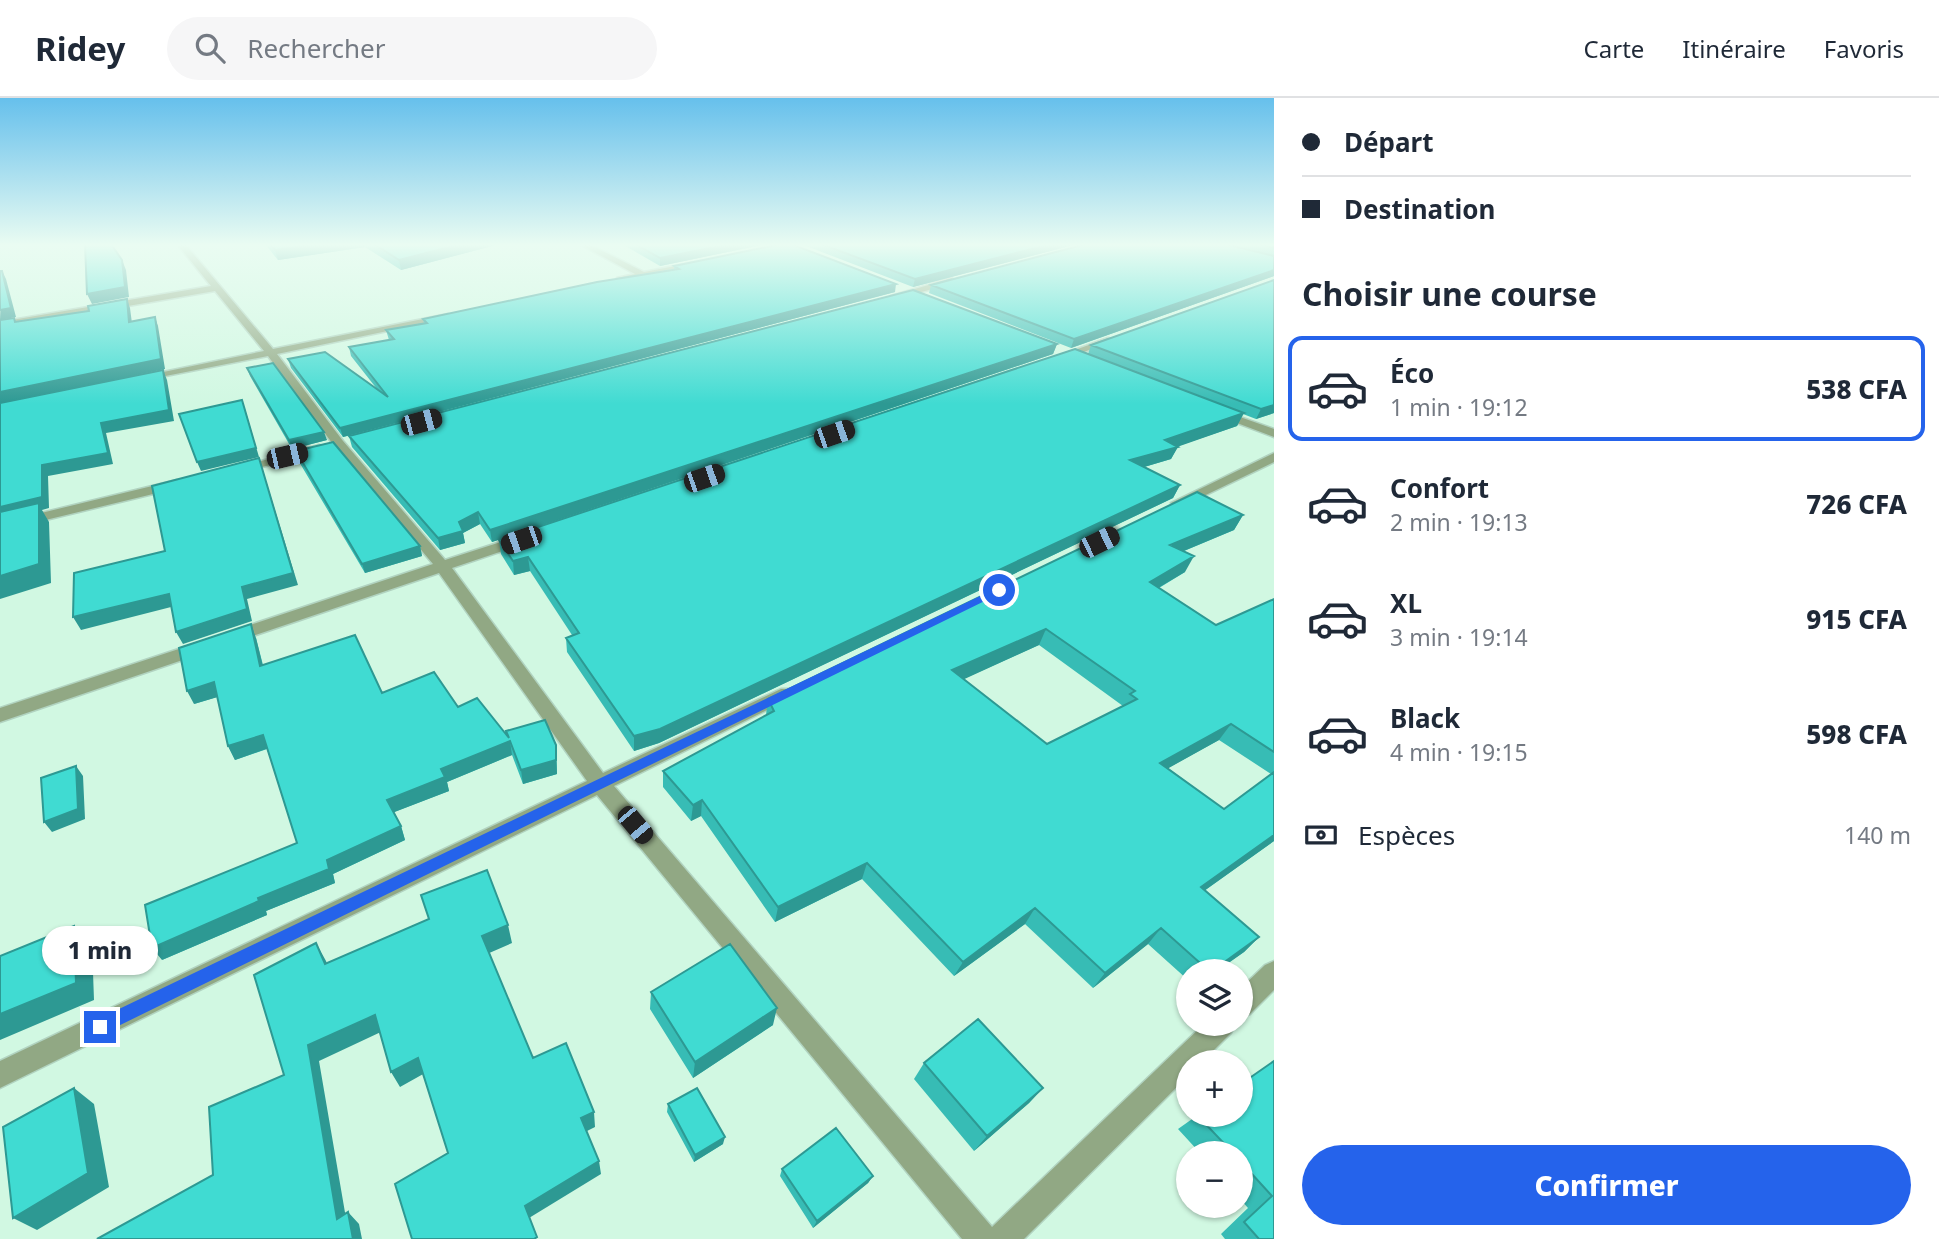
<!DOCTYPE html>
<html lang="fr">
<meta charset="utf-8">
<style>
body{margin:0;font-family:"Noto Sans",sans-serif;background:#f6f6f7;color:#1f2937;height:100vh;display:flex;flex-direction:column;font-size:26px;white-space:nowrap}
*{box-sizing:border-box;margin:0}
p{font-size:23px;color:#747a83}
.icon{flex:none;width:38px;height:38px;fill:none;stroke:currentColor;stroke-width:2;stroke-linecap:round;stroke-linejoin:round}
.map{position:relative;flex:1;overflow:hidden}
.details{display:flex;flex-direction:column;background:#fff;width:665px}
.details>*{flex:none}
.banner{display:grid;align-content:center;height:154px;padding:0 28px;background:#fff}
.tools{position:absolute;left:1176px;top:861px;display:grid;gap:14px}
.tools a{display:grid;place-items:center;width:77px;height:77px;border-radius:50%;background:#fff;box-shadow:0 2px 5px #0004;font-size:35px}
.end{position:absolute;width:32px;height:32px;margin:-16px;border:9px solid #2563eb;background:#fff;box-shadow:0 0 0 4px #fff}
.from{border-radius:50%}
.bubble{position:absolute;height:49px;border-radius:24px;background:#fff;box-shadow:0 2px 5px #0004;font-size:23px;font-weight:800;line-height:49px;text-align:center}
.car{position:absolute;width:21px;height:42px;margin:-21px -10px;border-radius:9px;box-shadow:0 0 5px 2px #0007;background:linear-gradient(#222 24%,#8ab4d8 0 40%,#222 0 76%,#8ab4d8 0 86%,#222 0)}
.banner b{display:flex;align-items:center;gap:24px;height:66px;font-size:26px}
.banner b+b{border-top:2px solid #e0e1e3}
.banner i{width:18px;height:18px;background:#1f2937}
ul{padding:0;list-style:none}
li{display:flex;align-items:center;gap:21px;height:105px;margin:0 14px 10px;padding:0 14px;border:4px solid transparent;border-radius:14px}
li div{flex:1}
li b{display:block;font-size:26px}
li em{font-style:normal;font-weight:800}
li.active{border-color:#2563eb}
li>.icon{width:63px;height:63px;stroke-width:1.5}
h2{padding:0 28px;font-size:32px;line-height:84px}
.pay{display:flex;align-items:center;gap:18px;height:77px;padding:0 28px;font-size:26px}
.pay p{margin-inline-start:auto}
.button{display:flex;gap:14px;margin-top:auto;padding:14px 28px}
.button a{flex:1;height:80px;border-radius:42px;background:#2563eb;color:#fff;font-size:28px;font-weight:800;line-height:80px;text-align:center}
header{display:flex;align-items:center;gap:42px;box-sizing:border-box;height:98px;padding:0 35px;background:#fff;border-bottom:2px solid #e0e1e3}
header strong{font-size:33px}
nav{display:flex;gap:38px;margin-inline-start:auto;font-size:24px}
.search{width:490px;height:63px;background:#f6f6f7;display:flex;align-items:center;gap:18px;box-sizing:border-box;padding:0 24px;border-radius:38px;color:#747a83;font-size:26px}
main{display:flex;flex:1;min-height:0}
.map>svg:first-child{display:block}
</style>
<header>
<strong>Ridey</strong>
<div class="search"><svg class="icon" aria-label="search" viewBox="0 0 24 24"><circle cx="10" cy="10" r="6"/><path d="M15 15l6 6"/></svg>Rechercher</div>
<nav><a>Carte</a><a>Itinéraire</a><a>Favoris</a></nav>
</header>
<main>
<div class="map">
<svg width="1274" height="1141" viewBox="0 0 1274 1141">
<rect width="100%" height="100%" fill="#d1f8e2"/>
<g fill="none" stroke-linecap="round" stroke-linejoin="round">
<g stroke="#b1d3c0" stroke-width="3">
<path id="street" d="M 177,146 L 185,146 L 273,251 L 448,216 L 448,220 L 445,221 L 277,256 L 343,343 L 445,462 L 516,439 L 526,439 L 526,445 L 452,470 L 603,675 L 781,591 L 793,591 L 796,595 L 793,599 L 614,688 L 992,1129 L 1204,926 L 1235,926 L 1231,935 L 1202,964 L 1188,964 L 1188,978 L 1024,1141 L 962,1141 L 597,697 L 0,990 L 0,963 L 587,683 L 439,475 L 238,543 L 226,543 L 224,539 L 226,535 L 433,466 L 335,349 L 268,258 L 140,283 L 140,279 L 144,278 L 264,253 L 215,193 L 0,230 L 0,224 L 211,188 Z
M 579,146 L 589,146 L 644,174 L 696,164 L 700,166 L 620,185 L 617,180 L 635,176 Z
M 952,180 L 955,185 L 895,201 L 891,198 Z
M 1108,240 L 1116,242 L 1062,262 L 1053,260 Z
M 1220,312 L 1274,331 L 1274,339 L 1216,317 L 1216,313 Z
M 319,347 L 323,348 L 323,354 L 238,375 L 232,371 Z
M 1274,355 L 1274,364 L 1183,408 L 1173,408 L 1171,405 Z
M 177,382 L 184,386 L 182,389 L 0,433 L 0,425 Z
M 203,543 L 211,549 L 209,553 L 0,624 L 0,610 Z
M 1274,863 L 1274,892 L 1250,916 L 1241,919 L 1241,890 L 1265,867 Z"/>
</g>
<use href="#street" fill="#91a884" fill-rule="evenodd"/>
</g>
<path fill="#37bcb5" fill-rule="evenodd" d="M 265,146 L 496,146 L 496,147 L 401,172 L 365,149 L 278,162 Z
M 622,146 L 766,146 L 660,168 Z
M 801,146 L 1077,146 L 913,189 Z
M 1226,146 L 1274,146 L 1274,178 L 1071,250 L 929,195 L 931,187 Z
M 674,168 L 895,194 L 343,339 L 291,270 L 288,261 L 377,291 L 351,258 L 349,249 L 389,242 L 386,232 L 424,225 L 423,221 L 674,172 Z
M 1274,182 L 1274,315 L 1256,321 L 1243,316 L 1237,328 L 1178,348 L 1171,361 L 1144,369 L 1180,387 L 1173,400 L 659,645 L 634,653 L 567,554 L 566,540 L 572,537 L 530,473 L 514,477 L 501,456 L 499,442 L 1088,256 L 1091,247 Z
M 1057,246 L 1053,256 L 492,444 L 480,426 L 463,435 L 465,445 L 440,452 L 352,349 L 349,338 Z
M 247,270 L 327,342 L 292,351 L 250,278 Z
M 296,353 L 420,448 L 422,458 L 365,475 L 298,362 Z
M 1243,417 L 1234,432 L 1184,453 L 1185,474 L 1159,490 L 1216,527 L 1274,501 L 1274,743 L 1204,793 L 1259,839 L 1244,854 L 1217,873 L 1188,873 L 1188,882 L 1148,846 L 1093,890 L 1025,826 L 954,878 L 862,781 L 775,824 L 701,718 L 691,723 L 663,689 L 663,673 L 766,617 L 768,601 ZM 1039,547 L 1123,608 L 1047,646 L 963,581 ZM 1219,642 L 1271,676 L 1224,711 L 1168,670 Z
M 256,540 L 263,567 L 382,595 L 458,609 L 506,637 L 506,633 L 556,647 L 557,676 L 523,686 L 512,657 L 447,684 L 449,693 L 394,714 L 401,728 L 405,742 L 333,776 L 335,785 L 266,813 L 267,817 L 162,862 L 297,745 L 267,651 L 235,662 L 228,648 L 217,599 L 194,606 Z
M 651,894 L 773,927 L 693,980 L 650,911 Z
M 1274,963 L 1274,1141 L 1225,1141 L 1221,1136 L 1248,1110 L 1241,1102 L 1241,1055 L 1200,1055 L 1178,1031 Z
M 924,965 L 1043,990 L 1029,1005 L 974,1053 L 914,981 Z
M 668,1006 L 723,1046 L 694,1064 L 667,1014 Z
M 782,1071 L 873,1078 L 868,1085 L 813,1130 L 780,1078 Z"/>
<path fill="#2d9993" d="M 316,146 L 365,146 L 365,149 L 278,162 L 275,152 Z
M 461,146 L 496,146 L 496,147 L 401,172 L 399,162 Z
M 730,146 L 766,146 L 660,168 L 660,160 Z
M 1051,146 L 1077,146 L 913,189 L 915,181 Z
M 122,162 L 126,172 L 129,199 L 92,206 L 87,196 Z
M 1274,172 L 1274,178 L 1071,250 L 1074,241 Z
M 2,173 L 6,181 L 16,219 L 0,222 Z
M 896,186 L 895,194 L 343,339 L 340,330 Z
M 127,201 L 130,210 L 133,233 L 129,224 Z
M 155,219 L 158,228 L 165,271 L 0,306 L 0,294 Z
M 1057,246 L 1053,256 L 492,444 L 490,432 Z
M 163,272 L 167,282 L 174,323 L 106,335 L 113,366 L 48,378 L 49,410 L 42,412 L 49,424 L 51,485 L 0,501 L 0,409 L 42,367 L 101,325 Z
M 1274,307 L 1274,315 L 1256,321 L 1261,311 Z
M 245,311 L 259,359 L 201,373 L 197,364 Z
M 1244,315 L 1237,328 L 1177,349 L 1178,349 L 1171,361 L 1124,375 L 1130,362 L 1165,342 Z
M 324,334 L 327,342 L 292,351 L 289,342 Z
M 259,360 L 298,487 L 247,501 L 252,523 L 183,546 L 176,534 L 242,489 Z
M 1180,387 L 1173,400 L 659,645 L 634,653 L 634,638 Z
M 478,414 L 480,426 L 463,435 L 465,445 L 440,452 L 438,440 L 459,424 Z
M 1243,417 L 1234,432 L 1162,462 L 1170,447 Z
M 420,448 L 422,458 L 365,475 L 362,466 Z
M 1194,458 L 1185,474 L 1141,500 L 1150,484 Z
M 528,459 L 530,473 L 514,477 L 513,463 Z
M 169,496 L 175,508 L 81,532 L 73,519 Z
M 251,526 L 256,540 L 266,581 L 260,568 Z
M 1046,531 L 1039,547 L 947,589 L 952,572 Z
M 214,584 L 221,598 L 194,606 L 187,593 Z
M 1231,626 L 1219,642 L 1149,681 L 1160,665 Z
M 263,637 L 269,650 L 235,662 L 228,648 Z
M 510,643 L 512,657 L 447,684 L 449,693 L 392,715 L 387,702 L 441,671 Z
M 556,647 L 557,676 L 523,686 L 521,672 Z
M 76,668 L 83,678 L 85,721 L 52,734 L 44,724 Z
M 702,702 L 701,718 L 691,723 L 693,707 Z
M 401,728 L 405,742 L 333,776 L 335,785 L 266,813 L 267,817 L 162,862 L 152,850 L 258,800 L 327,762 Z
M 1274,737 L 1274,743 L 1187,805 L 1201,789 Z
M 867,765 L 862,781 L 775,824 L 778,809 Z
M 1035,810 L 1025,826 L 954,878 L 963,864 Z
M 508,827 L 512,845 L 487,856 L 482,838 Z
M 74,828 L 92,847 L 94,902 L 0,942 L 0,916 Z
M 1161,830 L 1148,846 L 1093,890 L 1105,875 Z
M 1259,839 L 1244,854 L 1217,873 L 1212,873 Z
M 316,845 L 326,863 L 334,884 L 325,866 Z
M 777,910 L 773,927 L 693,980 L 695,964 Z
M 375,917 L 383,933 L 319,963 L 348,1132 L 337,1121 L 308,947 Z
M 418,960 L 425,975 L 400,989 L 391,974 Z
M 74,990 L 94,1006 L 109,1089 L 37,1132 L 13,1120 Z
M 1043,990 L 1029,1005 L 974,1053 L 987,1038 Z
M 594,1014 L 595,1029 L 583,1035 L 581,1020 Z
M 725,1039 L 723,1046 L 694,1064 L 695,1057 Z
M 599,1063 L 601,1076 L 529,1120 L 525,1108 Z
M 873,1078 L 868,1085 L 813,1130 L 817,1123 Z
M 348,1114 L 359,1126 L 362,1141 L 353,1141 Z"/>
<path fill="#40dbd2" stroke="#2d9993" stroke-width="2" fill-rule="evenodd" d="M 85,146 L 111,146 L 122,162 L 125,189 L 87,196 Z
M 270,146 L 316,146 L 275,152 Z
M 374,146 L 461,146 L 399,162 Z
M 635,146 L 730,146 L 660,160 Z
M 781,146 L 791,146 L 896,186 L 340,330 L 288,261 L 325,254 L 388,299 L 349,249 L 394,241 L 386,232 L 427,225 L 423,221 L 597,184 L 679,171 L 674,168 Z
M 821,146 L 1051,146 L 915,181 Z
M 1086,146 L 1225,146 L 1274,158 L 1274,172 L 1074,241 L 931,187 Z
M 1259,146 L 1274,146 L 1274,150 Z
M 0,173 L 2,173 L 11,210 L 0,212 Z
M 1274,182 L 1274,307 L 1261,311 L 1091,247 Z
M 913,192 L 1057,246 L 490,432 L 478,414 L 459,424 L 463,433 L 438,440 L 349,338 Z
M 127,201 L 129,224 L 155,219 L 161,261 L 0,294 L 0,222 L 14,220 L 15,224 L 89,213 L 88,208 Z
M 1075,251 L 1244,315 L 1165,342 L 1178,349 L 1130,362 L 1180,387 L 660,631 L 634,638 L 566,540 L 579,535 L 528,459 L 513,463 L 499,442 Z
M 273,265 L 324,334 L 289,342 L 247,270 Z
M 163,272 L 169,312 L 101,325 L 108,355 L 42,367 L 42,399 L 0,409 L 0,305 Z
M 242,302 L 256,350 L 197,364 L 179,316 Z
M 333,344 L 420,448 L 362,466 L 296,353 Z
M 259,360 L 293,475 L 242,489 L 247,511 L 176,534 L 169,496 L 73,519 L 74,475 L 165,453 L 152,388 Z
M 1197,394 L 1243,417 L 1170,447 L 1194,458 L 1150,484 L 1216,527 L 1274,501 L 1274,654 L 1231,626 L 1160,665 L 1224,711 L 1274,674 L 1274,737 L 1201,789 L 1259,839 L 1212,873 L 1209,873 L 1161,830 L 1105,875 L 1035,810 L 963,864 L 867,765 L 778,809 L 702,702 L 693,707 L 663,673 L 774,613 L 768,601 ZM 1046,531 L 1135,593 L 1130,596 L 1137,601 L 1047,646 L 952,572 Z
M 39,405 L 39,466 L 0,478 L 0,414 Z
M 251,526 L 260,568 L 355,537 L 382,595 L 434,574 L 458,609 L 477,600 L 509,640 L 506,633 L 545,622 L 556,647 L 556,662 L 521,672 L 510,643 L 441,671 L 445,679 L 387,702 L 401,728 L 327,762 L 329,771 L 258,800 L 259,803 L 152,850 L 145,807 L 297,745 L 263,637 L 228,648 L 214,584 L 187,593 L 179,550 Z
M 76,668 L 78,711 L 44,724 L 41,680 Z
M 487,772 L 508,827 L 482,838 L 533,960 L 566,945 L 594,1014 L 581,1020 L 599,1063 L 525,1108 L 537,1139 L 534,1141 L 412,1141 L 395,1086 L 448,1055 L 418,960 L 391,974 L 375,917 L 308,947 L 337,1121 L 348,1114 L 353,1141 L 97,1141 L 213,1077 L 209,1009 L 284,977 L 254,877 L 316,845 L 325,866 L 429,821 L 421,797 Z
M 74,828 L 76,885 L 0,916 L 0,858 Z
M 730,846 L 777,910 L 695,964 L 651,894 Z
M 978,921 L 1043,990 L 987,1038 L 924,965 Z
M 1274,963 L 1274,1141 L 1259,1141 L 1244,1124 L 1272,1098 L 1241,1064 L 1241,1055 L 1233,1055 L 1197,1017 L 1241,1017 L 1241,986 Z
M 74,990 L 88,1075 L 13,1120 L 3,1029 Z
M 697,990 L 725,1039 L 695,1057 L 668,1006 Z
M 836,1030 L 873,1078 L 817,1123 L 782,1071 Z"/>
<linearGradient id="sky" x2="0" y2="1"><stop stop-color="#66c0ec"/><stop offset="0.48" stop-color="#eafcf2"/><stop offset="1" stop-color="#eafcf2" stop-opacity="0"/></linearGradient>
<rect width="1274" height="306" fill="url(#sky)"/>
<path fill="#2563eb" d="M 999,489 L 1004,492 L 1003,494 L 106,934 L 100,937 L 94,934 L 92,929 L 94,923 Z"/>
</svg>
<div class="tools">
<a><svg class="icon" aria-label="layers" viewBox="0 0 24 24"><path d="M12 4l9 5-9 5-9-5zM3 14l9 5 9-5"/></svg></a>
<a>+</a>
<a>−</a>
</div>
<i class="end from" style="left:999px;top:492px"></i>
<i class="end" style="left:100px;top:929px"></i>
<div class="bubble" style="left:42px;top:828px;width:116px">1 min</div>
<i class="car" style="left:421px;top:324px;rotate:75deg"></i>
<i class="car" style="left:834px;top:336px;rotate:71deg"></i>
<i class="car" style="left:287px;top:358px;rotate:77deg"></i>
<i class="car" style="left:704px;top:380px;rotate:71deg"></i>
<i class="car" style="left:521px;top:442px;rotate:251deg"></i>
<i class="car" style="left:1099px;top:444px;rotate:64deg"></i>
<i class="car" style="left:635px;top:727px;rotate:140deg"></i>
</div>
<section class="details">
<div class="banner">
<b><i class="from"></i>Départ</b>
<b><i></i>Destination</b>
</div>
<h2>Choisir une course</h2>
<ul>
<li class="active"><svg class="icon" aria-label="car" viewBox="0 0 24 24"><path d="M5 17H2v-5l4-1 3-4h7l3 4 3 1v5h-3M9 17h6M6 11h13"/><circle cx="7" cy="17" r="2"/><circle cx="17" cy="17" r="2"/></svg><div><b>Éco</b><p>1 min · 19:12</p></div><em>538 CFA</em></li>
<li><svg class="icon" aria-label="car" viewBox="0 0 24 24"><path d="M5 17H2v-5l4-1 3-4h7l3 4 3 1v5h-3M9 17h6M6 11h13"/><circle cx="7" cy="17" r="2"/><circle cx="17" cy="17" r="2"/></svg><div><b>Confort</b><p>2 min · 19:13</p></div><em>726 CFA</em></li>
<li><svg class="icon" aria-label="car" viewBox="0 0 24 24"><path d="M5 17H2v-5l4-1 3-4h7l3 4 3 1v5h-3M9 17h6M6 11h13"/><circle cx="7" cy="17" r="2"/><circle cx="17" cy="17" r="2"/></svg><div><b>XL</b><p>3 min · 19:14</p></div><em>915 CFA</em></li>
<li><svg class="icon" aria-label="car" viewBox="0 0 24 24"><path d="M5 17H2v-5l4-1 3-4h7l3 4 3 1v5h-3M9 17h6M6 11h13"/><circle cx="7" cy="17" r="2"/><circle cx="17" cy="17" r="2"/></svg><div><b>Black</b><p>4 min · 19:15</p></div><em>598 CFA</em></li>
</ul>
<div class="pay"><svg class="icon" aria-label="cash" viewBox="0 0 24 24"><path d="M3 7h18v10H3z"/><circle cx="12" cy="12" r="2"/></svg>Espèces<p>140 m</p></div>
<div class="button"><a>Confirmer</a></div>
</section>
</main>
